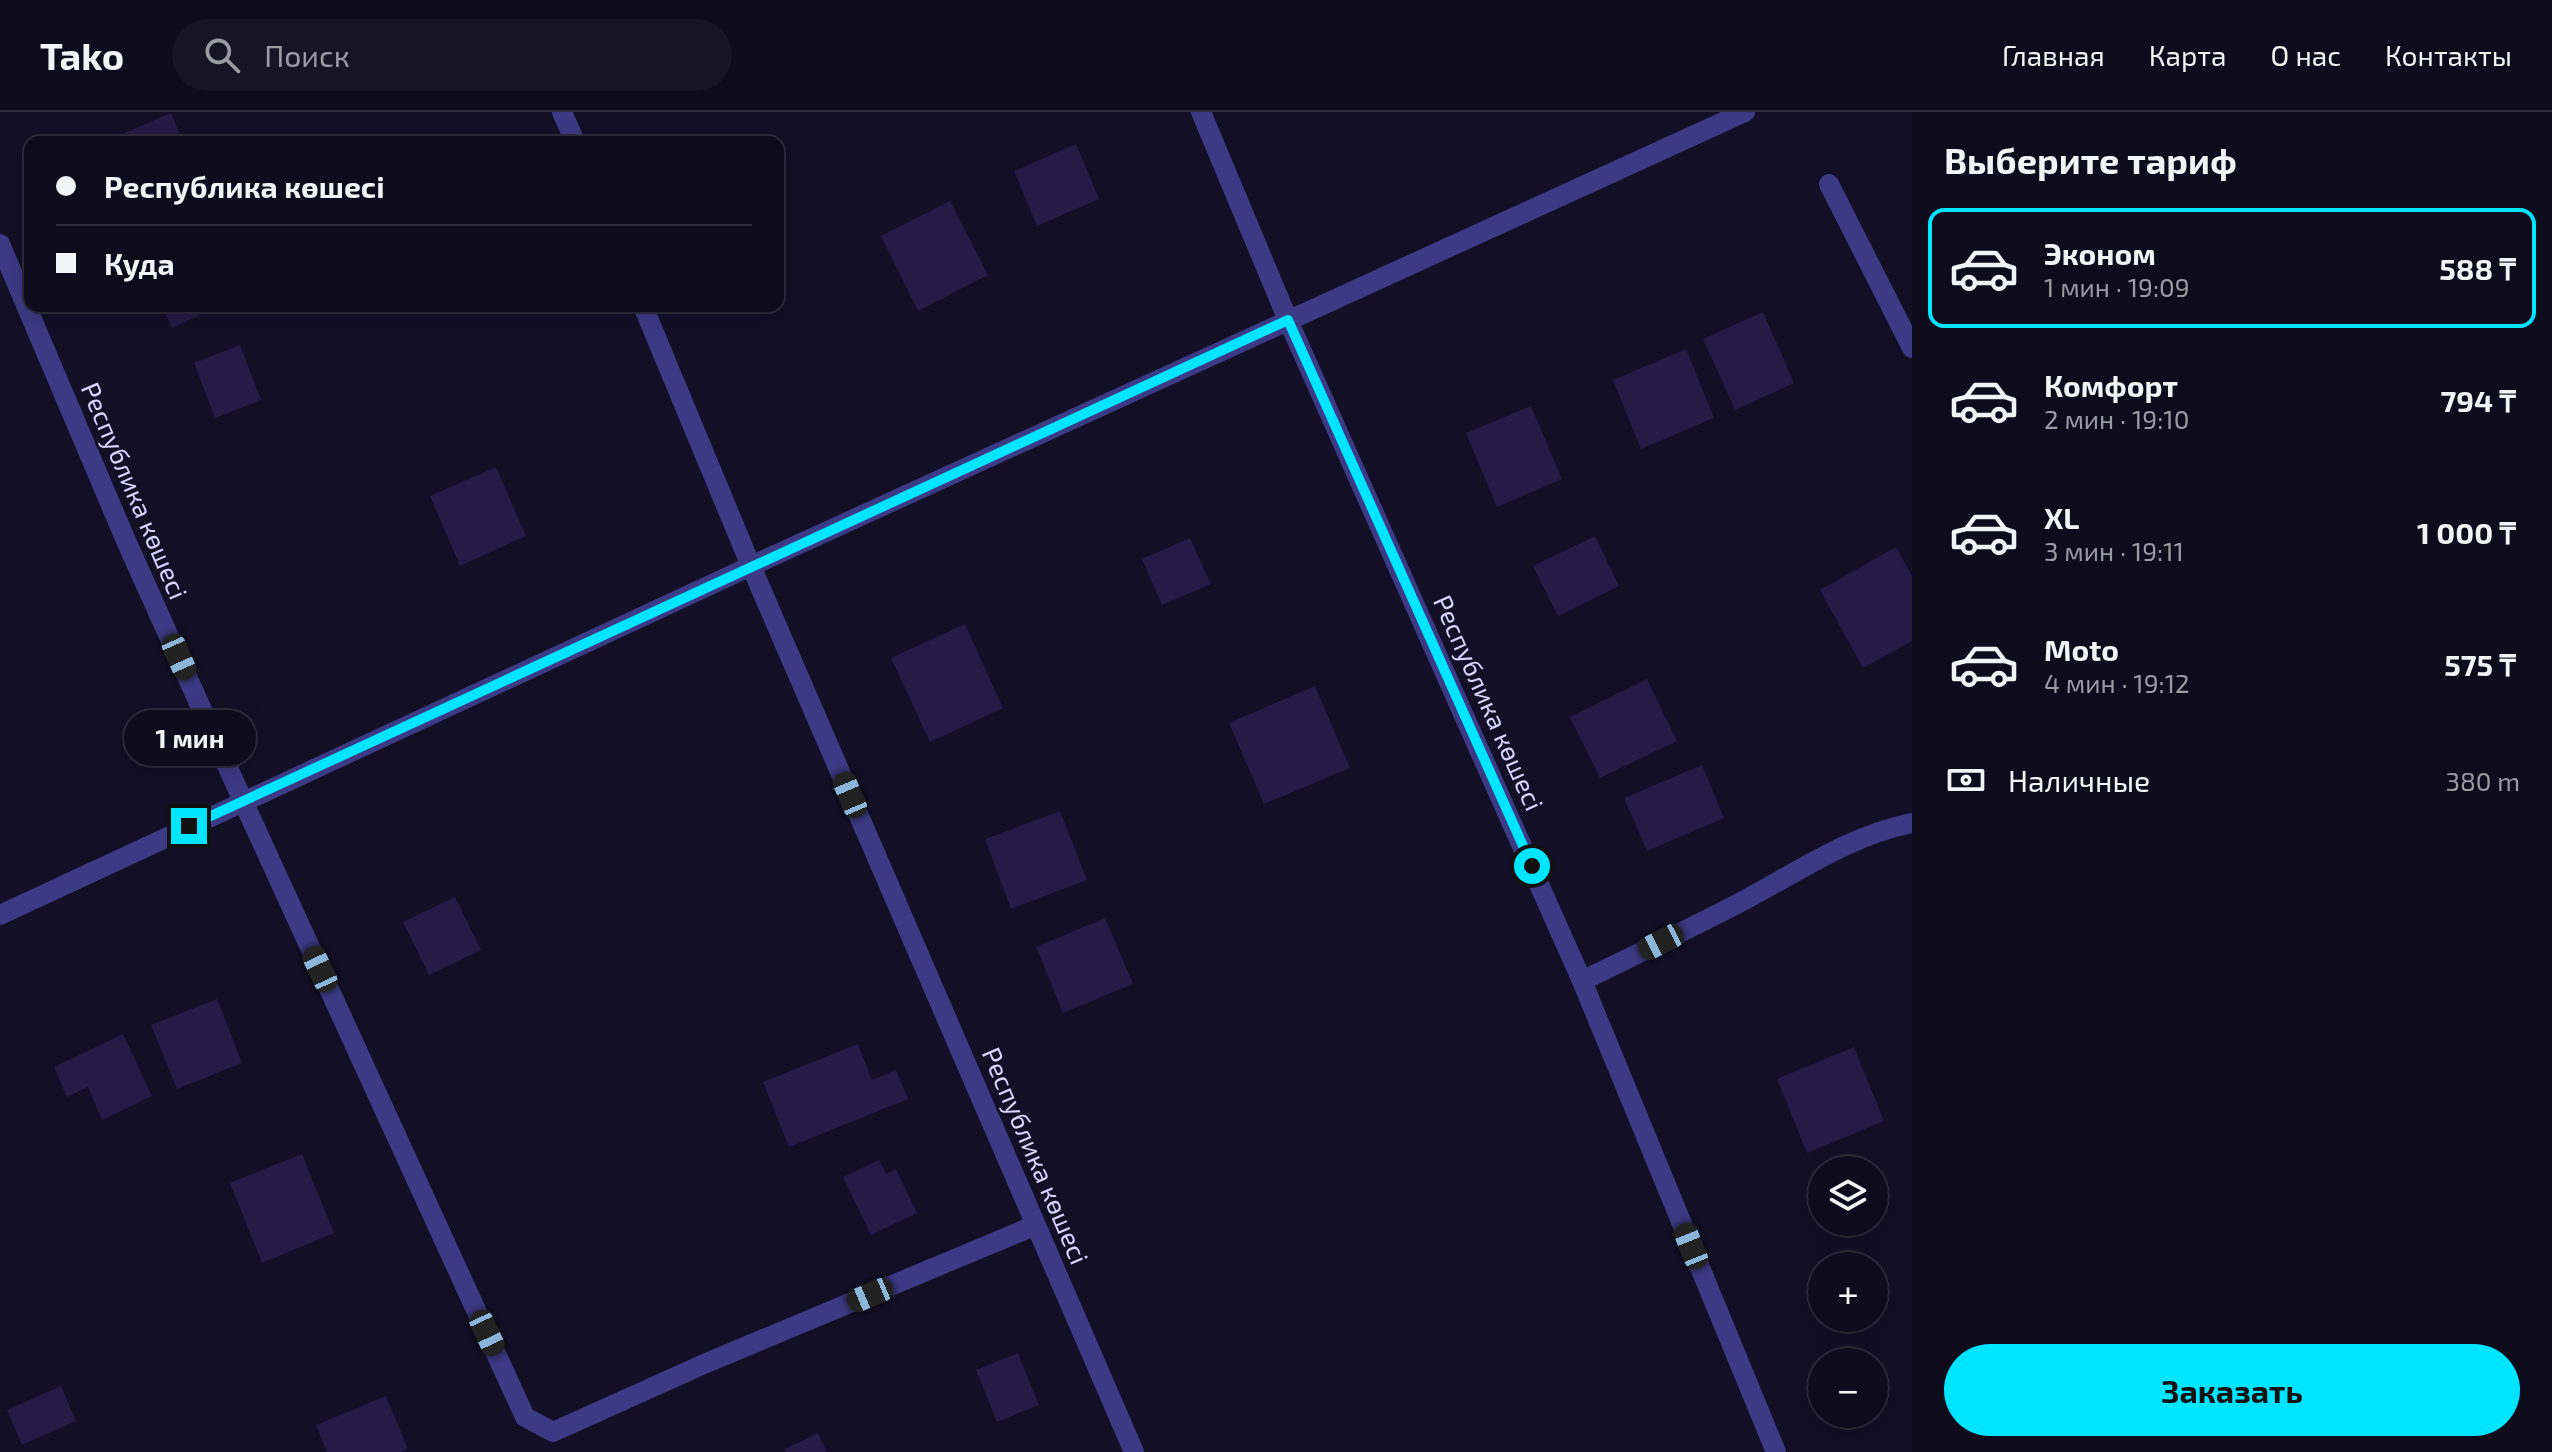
<!DOCTYPE html>
<html lang="ru">
<meta charset="utf-8">
<style>
body{margin:0;font-family:"Exo 2",sans-serif;background:#171425;color:#f1f3f6;height:100vh;display:flex;flex-direction:column;font-size:30px;white-space:nowrap}
*{box-sizing:border-box;margin:0}
p{font-size:26px;color:#9b9ba3}
.icon{flex:none;width:44px;height:44px;fill:none;stroke:currentColor;stroke-width:2;stroke-linecap:round;stroke-linejoin:round}
.map{position:relative;flex:1;overflow:hidden}
.panel{display:flex;flex-direction:column;background:#0e0b1c;width:640px}
.panel>*{flex:none}
.top-card{position:absolute;left:24px;top:24px;width:760px;height:176px;border-radius:16px;box-shadow:0 4px 20px #0003,0 0 0 2px #2e2b3b;display:grid;align-content:center;height:176px;padding:0 32px;background:#0e0b1c}
.fabs{position:absolute;left:1808px;top:1044px;display:grid;gap:16px}
.fabs a{display:grid;place-items:center;width:80px;height:80px;border-radius:50%;background:#0e0b1c;box-shadow:0 4px 20px #0003,0 0 0 2px #2e2b3b;font-size:40px}
.end{position:absolute;width:36px;height:36px;margin:-18px;border:10px solid #00e5ff;background:#111;box-shadow:0 0 0 4px #111}
.from{border-radius:50%}
.bubble{position:absolute;height:56px;border-radius:28px;background:#0e0b1c;box-shadow:0 4px 20px #0003,0 0 0 2px #2e2b3b;font-size:26px;font-weight:700;line-height:56px;text-align:center}
.car{position:absolute;width:24px;height:48px;margin:-24px -12px;border-radius:10px;box-shadow:0 0 6px 2px #0007;background:linear-gradient(#222 24%,#8ab4d8 0 40%,#222 0 76%,#8ab4d8 0 86%,#222 0)}
.top-card b{display:flex;align-items:center;gap:28px;height:76px;font-size:30px}
.top-card b+b{border-top:2px solid #2e2b3b}
.top-card i{width:20px;height:20px;background:#f1f3f6}
ul{padding:0;list-style:none}
li{display:flex;align-items:center;gap:24px;height:120px;margin:0 16px 12px;padding:0 16px;border:4px solid transparent;border-radius:16px}
li div{flex:1}
li b{display:block;font-size:30px}
li em{font-style:normal;font-weight:700}
li.on{border-color:#00e5ff}
li>.icon{width:72px;height:72px;stroke-width:1.5}
h2{padding:0 32px;font-size:36px;line-height:96px}
.pay{display:flex;align-items:center;gap:20px;height:88px;padding:0 32px;font-size:30px}
.pay p{margin-inline-start:auto}
.cta{display:flex;gap:16px;margin-top:auto;padding:16px 32px}
.cta a{flex:1;height:92px;border-radius:48px;background:#00e5ff;color:#111;font-size:32px;font-weight:700;line-height:92px;text-align:center}
header{display:flex;align-items:center;gap:48px;box-sizing:border-box;height:112px;padding:0 40px;background:#0e0b1c;border-bottom:2px solid #2e2b3b}
header strong{font-size:38px}
nav{display:flex;gap:44px;margin-inline-start:auto;font-size:28px}
.search{width:560px;height:72px;background:#171425;display:flex;align-items:center;gap:20px;box-sizing:border-box;padding:0 28px;border-radius:44px;color:#9b9ba3;font-size:30px}
main{display:flex;flex:1;min-height:0}
.map>svg:first-child{display:block}
</style>
<header>
<strong>Tako</strong>
<div class="search"><svg class="icon" aria-label="search" viewBox="0 0 24 24"><circle cx="10" cy="10" r="6"/><path d="M15 15l6 6"/></svg>Поиск</div>
<nav><a>Главная</a><a>Карта</a><a>О нас</a><a>Контакты</a></nav>
</header>
<main>
<div class="map">
<svg width="1912" height="1340" viewBox="0 0 1912 1340">
<rect width="100%" height="100%" fill="#130f26"/>
<path fill="#241b47" d="M 171,1 L 183,30 L 104,30 Z
M 1076,32 L 1099,87 L 1037,114 L 1014,59 Z
M 950,89 L 988,163 L 918,199 L 881,124 Z
M 162,194 L 219,194 L 172,216 Z
M 1763,200 L 1794,271 L 1735,298 L 1703,227 Z
M 240,233 L 261,288 L 215,306 L 194,251 Z
M 1686,237 L 1714,306 L 1641,337 L 1613,268 Z
M 1531,294 L 1562,367 L 1497,395 L 1466,321 Z
M 496,355 L 526,424 L 460,454 L 430,384 Z
M 1595,424 L 1619,474 L 1558,504 L 1533,454 Z
M 1190,426 L 1211,472 L 1162,493 L 1142,447 Z
M 1896,435 L 1912,464 L 1912,529 L 1863,556 L 1820,478 Z
M 965,512 L 1003,596 L 930,630 L 891,546 Z
M 1647,567 L 1677,629 L 1600,666 L 1570,605 Z
M 1315,574 L 1350,656 L 1264,692 L 1229,611 Z
M 1702,653 L 1724,706 L 1647,739 L 1624,686 Z
M 1060,699 L 1087,768 L 1011,797 L 985,727 Z
M 455,785 L 481,838 L 429,863 L 403,810 Z
M 1105,806 L 1133,872 L 1063,901 L 1036,835 Z
M 217,887 L 242,951 L 177,977 L 151,913 Z
M 123,922 L 152,984 L 102,1008 L 88,975 L 67,985 L 54,955 Z
M 858,932 L 872,968 L 896,958 L 908,987 L 789,1035 L 763,970 Z
M 1854,935 L 1884,1009 L 1807,1041 L 1777,967 Z
M 302,1042 L 334,1121 L 262,1151 L 230,1071 Z
M 879,1048 L 886,1062 L 896,1057 L 917,1101 L 871,1123 L 843,1065 Z
M 1018,1241 L 1039,1293 L 997,1310 L 976,1258 Z
M 61,1274 L 76,1309 L 22,1333 L 7,1298 Z
M 386,1284 L 408,1337 L 401,1340 L 327,1340 L 316,1313 Z
M 818,1321 L 827,1340 L 786,1340 L 785,1337 Z"/>
<g fill="none" stroke-linecap="round" stroke-linejoin="round">
<path stroke="#3d3a85" stroke-width="20" d="M 562,0 L 575,30
M 1201,0 L 1288,208 L 1582,869 L 1776,1340
M 1829,72 L 1912,236
M 0,132 L 127,431 L 243,689 L 525,1305 L 553,1320 L 704,1252 L 1036,1113
M 643,194 L 751,454 L 1134,1340
M 0,803 L 751,454 L 1745,0
M 1582,869 C 1635,843 1689,817 1741,790 C 1796,761 1850,723 1912,711"/>
</g>
<g fill="none" stroke-linecap="round" stroke-linejoin="round">
<path stroke="#00e5ff" stroke-width="10" d="M 189,714 L 1288,208 L 1532,754"/>
</g>
<g text-anchor="middle" stroke-width="6" stroke-linejoin="round" paint-order="stroke">
<g font-size="26" fill="#d9d4ff" stroke="#130f26">
<text transform="translate(134 379) rotate(67)" y="9">Республика көшесі</text>
<text transform="translate(1488 591) rotate(66)" y="9">Республика көшесі</text>
<text transform="translate(1035 1044) rotate(67)" y="9">Республика көшесі</text>
</g>
</g>
</svg>
<div class="fabs">
<a><svg class="icon" aria-label="layers" viewBox="0 0 24 24"><path d="M12 4l9 5-9 5-9-5zM3 14l9 5 9-5"/></svg></a>
<a>+</a>
<a>−</a>
</div>
<i class="end from" style="left:1532px;top:754px"></i>
<i class="end" style="left:189px;top:714px"></i>
<div class="bubble" style="left:124px;top:598px;width:132px">1 мин</div>
<i class="car" style="left:179px;top:545px;rotate:156deg"></i>
<i class="car" style="left:850px;top:683px;rotate:337deg"></i>
<i class="car" style="left:1661px;top:830px;rotate:243deg"></i>
<i class="car" style="left:320px;top:857px;rotate:335deg"></i>
<i class="car" style="left:1691px;top:1134px;rotate:338deg"></i>
<i class="car" style="left:870px;top:1183px;rotate:247deg"></i>
<i class="car" style="left:487px;top:1221px;rotate:155deg"></i>
<div class="top-card">
<b><i class="from"></i>Республика көшесі</b>
<b><i></i>Куда</b>
</div>
</div>
<section class="panel">
<h2>Выберите тариф</h2>
<ul>
<li class="on"><svg class="icon" aria-label="car" viewBox="0 0 24 24"><path d="M5 17H2v-5l4-1 3-4h7l3 4 3 1v5h-3M9 17h6M6 11h13"/><circle cx="7" cy="17" r="2"/><circle cx="17" cy="17" r="2"/></svg><div><b>Эконом</b><p>1 мин · 19:09</p></div><em>588 ₸</em></li>
<li><svg class="icon" aria-label="car" viewBox="0 0 24 24"><path d="M5 17H2v-5l4-1 3-4h7l3 4 3 1v5h-3M9 17h6M6 11h13"/><circle cx="7" cy="17" r="2"/><circle cx="17" cy="17" r="2"/></svg><div><b>Комфорт</b><p>2 мин · 19:10</p></div><em>794 ₸</em></li>
<li><svg class="icon" aria-label="car" viewBox="0 0 24 24"><path d="M5 17H2v-5l4-1 3-4h7l3 4 3 1v5h-3M9 17h6M6 11h13"/><circle cx="7" cy="17" r="2"/><circle cx="17" cy="17" r="2"/></svg><div><b>XL</b><p>3 мин · 19:11</p></div><em>1 000 ₸</em></li>
<li><svg class="icon" aria-label="car" viewBox="0 0 24 24"><path d="M5 17H2v-5l4-1 3-4h7l3 4 3 1v5h-3M9 17h6M6 11h13"/><circle cx="7" cy="17" r="2"/><circle cx="17" cy="17" r="2"/></svg><div><b>Moto</b><p>4 мин · 19:12</p></div><em>575 ₸</em></li>
</ul>
<div class="pay"><svg class="icon" aria-label="cash" viewBox="0 0 24 24"><path d="M3 7h18v10H3z"/><circle cx="12" cy="12" r="2"/></svg>Наличные<p>380 m</p></div>
<div class="cta"><a>Заказать</a></div>
</section>
</main>
